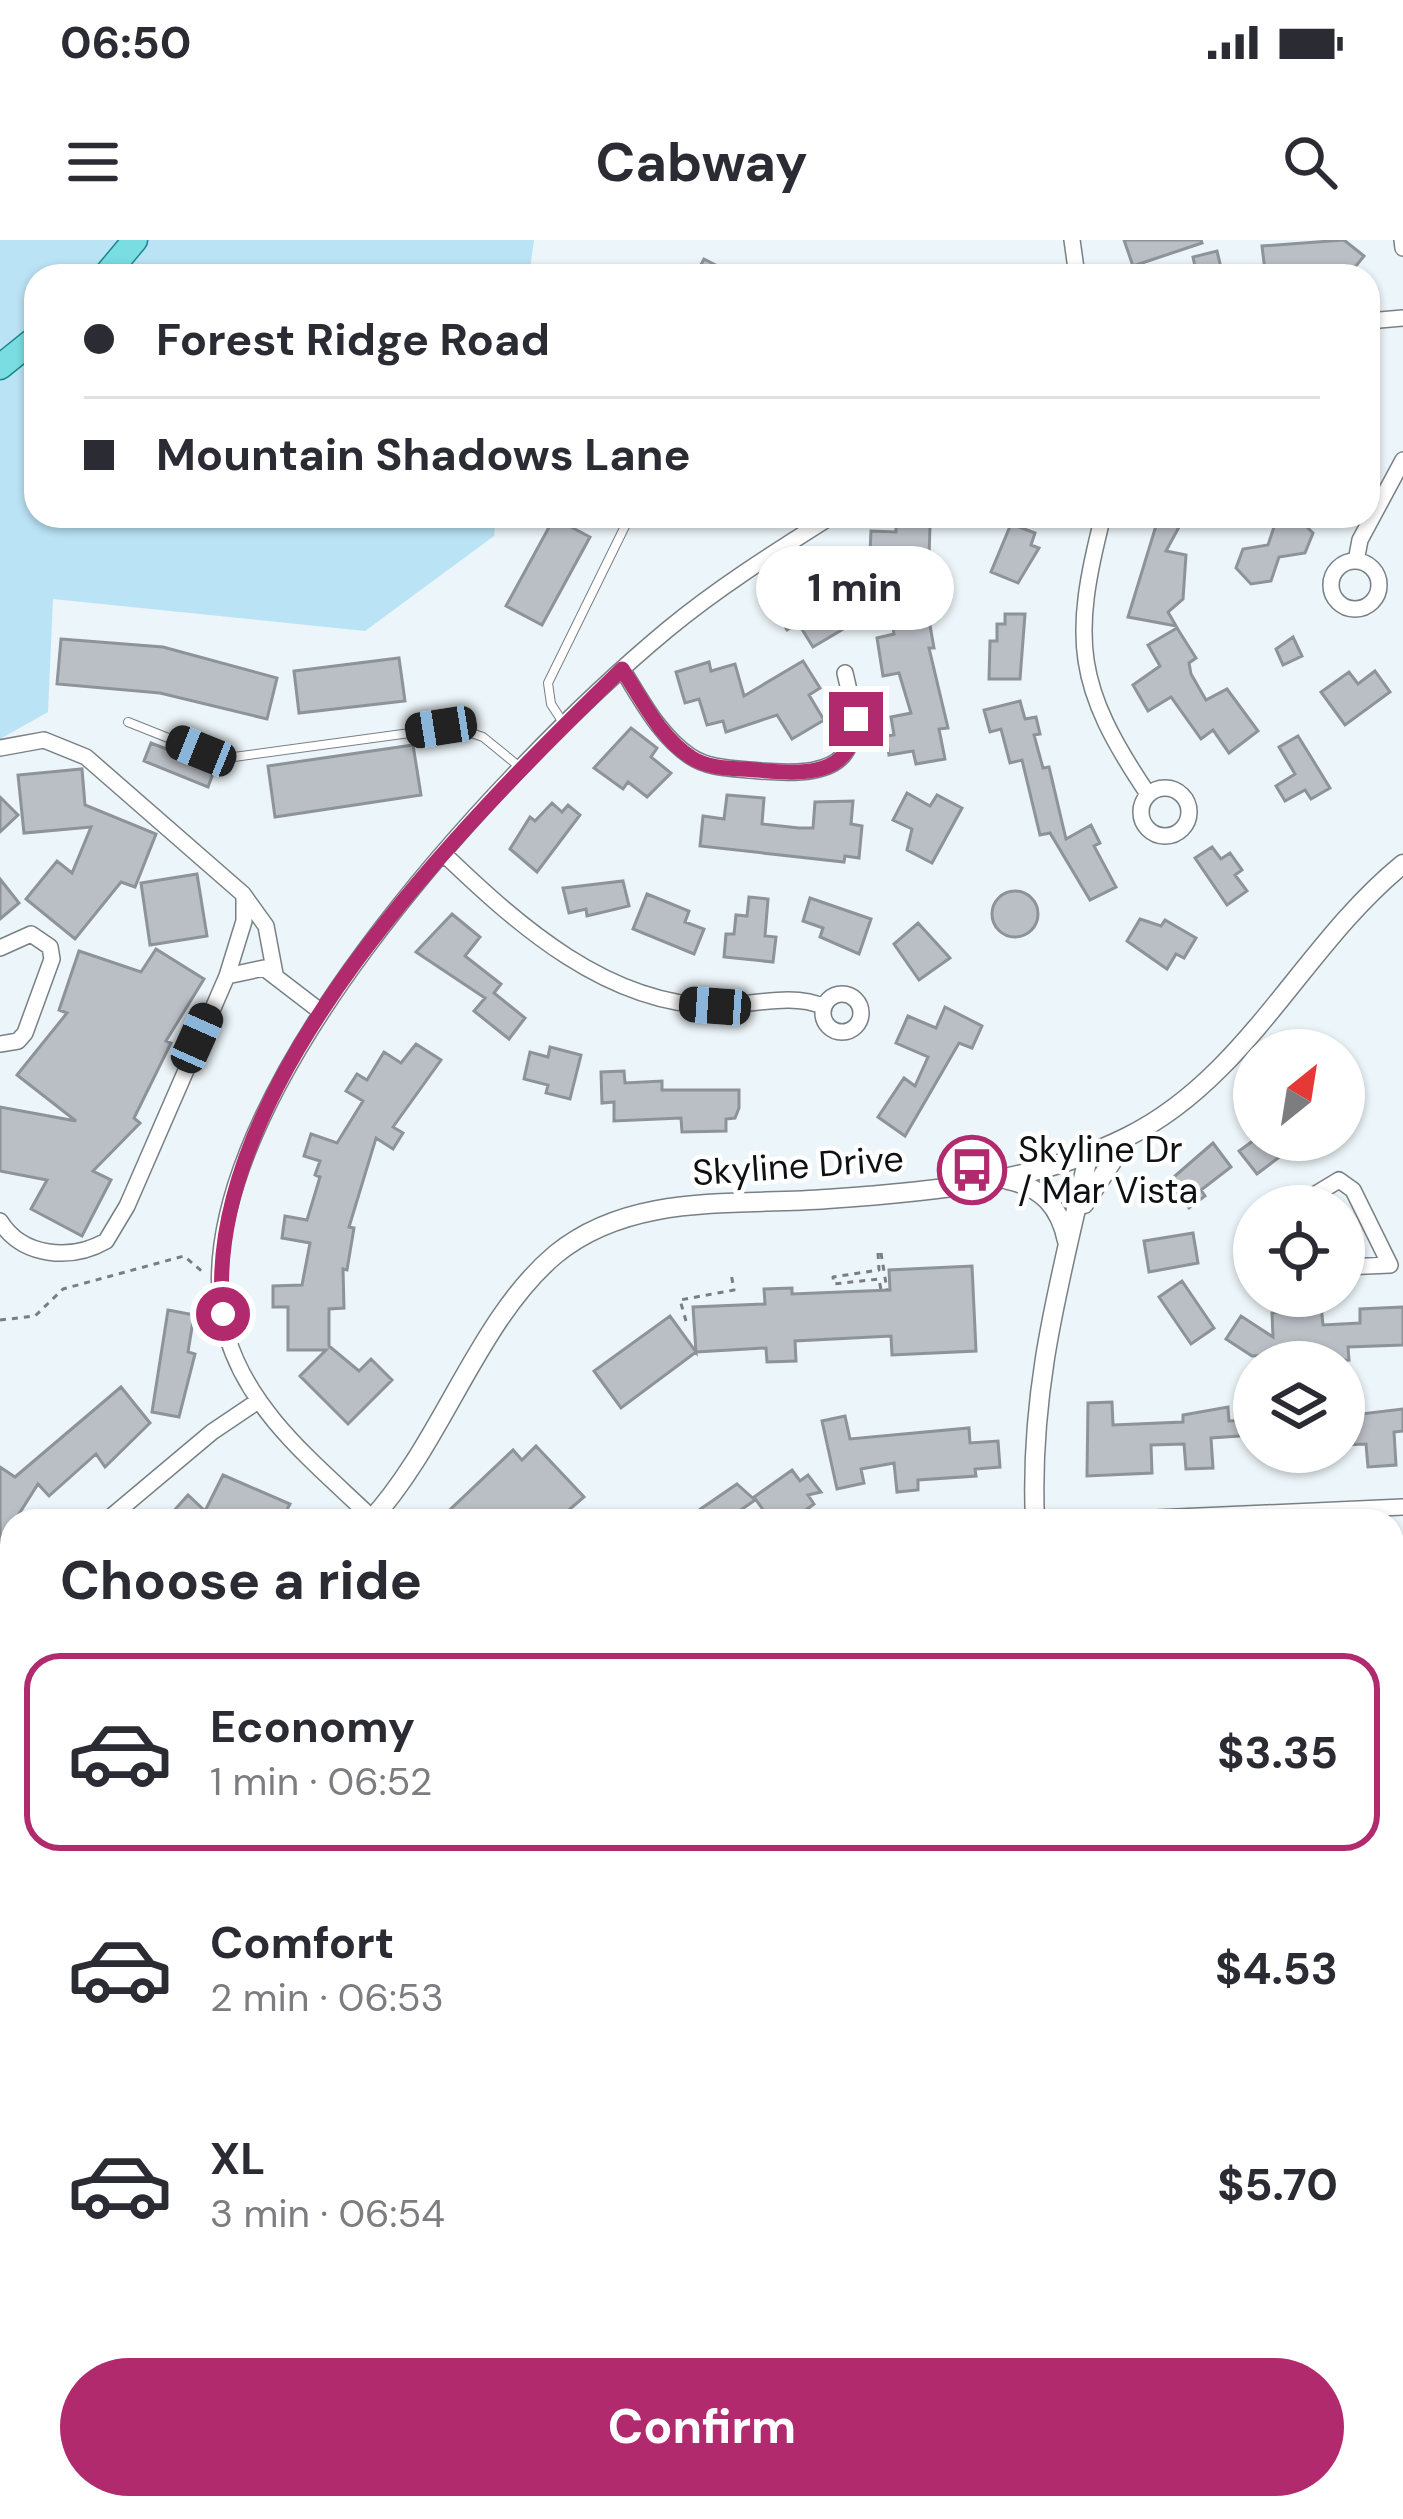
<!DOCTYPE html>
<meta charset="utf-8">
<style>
body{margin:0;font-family:"DM Sans",sans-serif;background:#f2f2f3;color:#2b2b33;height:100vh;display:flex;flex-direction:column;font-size:45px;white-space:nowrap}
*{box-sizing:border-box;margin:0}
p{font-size:39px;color:#7c7c81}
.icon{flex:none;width:66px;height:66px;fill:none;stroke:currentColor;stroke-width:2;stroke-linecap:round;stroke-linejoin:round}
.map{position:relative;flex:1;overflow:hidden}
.sheet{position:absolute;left:0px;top:1269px;width:1404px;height:1011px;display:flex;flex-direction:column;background:#fff;border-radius:36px 36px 0 0;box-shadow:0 3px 9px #0004}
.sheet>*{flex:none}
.guide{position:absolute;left:24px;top:24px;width:1356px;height:264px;border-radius:36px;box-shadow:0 3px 9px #0004;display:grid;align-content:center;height:264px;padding:0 60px;background:#fff}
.needle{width:78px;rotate:30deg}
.buttons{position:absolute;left:1233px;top:789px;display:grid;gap:24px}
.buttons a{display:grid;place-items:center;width:132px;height:132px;border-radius:50%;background:#fff;box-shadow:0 3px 9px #0004;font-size:60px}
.end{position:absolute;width:54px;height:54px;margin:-27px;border:15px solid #b12a6d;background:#fff;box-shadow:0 0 0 6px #fff}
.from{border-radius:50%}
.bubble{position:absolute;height:84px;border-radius:42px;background:#fff;box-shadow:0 3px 9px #0004;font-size:39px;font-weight:700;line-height:84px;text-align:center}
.car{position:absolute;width:36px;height:72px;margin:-36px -18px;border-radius:15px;box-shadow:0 0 9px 3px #0007;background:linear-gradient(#222 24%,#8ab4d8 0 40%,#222 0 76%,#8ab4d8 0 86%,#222 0)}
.guide b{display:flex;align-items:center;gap:42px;height:114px;font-size:45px}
.guide b+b{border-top:3px solid #e1e1e2}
.guide i{width:30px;height:30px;background:#2b2b33}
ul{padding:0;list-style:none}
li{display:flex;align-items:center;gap:36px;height:198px;margin:0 24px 18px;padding:0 36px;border:6px solid transparent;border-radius:36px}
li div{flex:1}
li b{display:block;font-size:45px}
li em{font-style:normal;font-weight:700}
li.selected{border-color:#b12a6d}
li>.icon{width:108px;height:108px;stroke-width:1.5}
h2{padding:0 60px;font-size:54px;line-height:144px}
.primary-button{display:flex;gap:24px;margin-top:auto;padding:24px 60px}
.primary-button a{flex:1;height:138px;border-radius:72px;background:#b12a6d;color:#fff;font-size:48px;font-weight:700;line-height:138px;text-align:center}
.status{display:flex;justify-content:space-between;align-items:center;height:84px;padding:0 60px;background:#fff;direction:ltr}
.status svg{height:33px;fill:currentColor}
header{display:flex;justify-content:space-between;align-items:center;height:156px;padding:0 60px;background:#fff;font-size:54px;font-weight:700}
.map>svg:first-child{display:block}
</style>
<div class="status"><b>06:50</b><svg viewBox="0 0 49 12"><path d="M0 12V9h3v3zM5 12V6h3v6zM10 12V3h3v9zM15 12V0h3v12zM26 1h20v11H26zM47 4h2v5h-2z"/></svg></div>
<header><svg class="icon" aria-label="menu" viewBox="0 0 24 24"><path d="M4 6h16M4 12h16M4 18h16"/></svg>Cabway<svg class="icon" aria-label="search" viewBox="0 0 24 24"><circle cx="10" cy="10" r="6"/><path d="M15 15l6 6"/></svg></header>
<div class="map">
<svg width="1403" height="2279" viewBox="0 0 1403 2279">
<rect width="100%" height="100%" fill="#ecf5f9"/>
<path fill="#bae3f5" d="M 0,0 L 534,0 L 529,36 L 36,36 L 36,276 L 496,276 L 494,296 L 365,391 L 53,359 L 48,472 L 0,499 Z"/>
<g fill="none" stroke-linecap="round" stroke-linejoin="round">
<path stroke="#aeb6ed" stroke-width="6" d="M 1392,2070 L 1403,2075"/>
</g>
<path fill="#babfc5" stroke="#8e9398" stroke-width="3" d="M 1124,0 L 1201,0 L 1202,3 L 1133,26 Z
M 1344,0 L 1364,16 L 1348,36 L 1265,31 L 1262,6 Z
M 1217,11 L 1223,36 L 1197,36 L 1193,17 Z
M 704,19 L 737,36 L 695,36 Z
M 1159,276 L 1185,276 L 1166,311 L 1186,315 L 1183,359 L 1168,372 L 1176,386 L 1128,377 Z
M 1296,276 L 1313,293 L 1305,313 L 1279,317 L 1271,341 L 1251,344 L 1236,328 L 1243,309 L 1268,305 L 1276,281 Z
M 554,278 L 590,297 L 542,385 L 506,366 Z
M 896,283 L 930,285 L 929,318 L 914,317 L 912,344 L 896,343 L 895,355 L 868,353 L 871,291 L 896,292 Z
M 1011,284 L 1035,293 L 1031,305 L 1039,308 L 1018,343 L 991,332 Z
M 825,329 L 841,357 L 830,363 L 845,388 L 813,407 L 798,383 L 787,390 L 770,361 Z
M 928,374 L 934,408 L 929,408 L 948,488 L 939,489 L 945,519 L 916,524 L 913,511 L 889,515 L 886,496 L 894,495 L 891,477 L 911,473 L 899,433 L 883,436 L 877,398 L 894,394 L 892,380 Z
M 1005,374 L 1025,374 L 1020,439 L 989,439 L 990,401 L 997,401 L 997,384 L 1005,384 Z
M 1177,388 L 1196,418 L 1189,423 L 1191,434 L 1206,460 L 1227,449 L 1258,491 L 1229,513 L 1213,490 L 1201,499 L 1171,457 L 1148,471 L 1133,445 L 1160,426 L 1148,405 Z
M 1293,397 L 1302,416 L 1283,425 L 1276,409 Z
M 61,399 L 163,407 L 277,438 L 267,479 L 160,453 L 57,444 Z
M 399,418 L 405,461 L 299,473 L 294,431 Z
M 803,421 L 820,448 L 809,455 L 824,480 L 792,499 L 777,475 L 726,492 L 723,481 L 707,485 L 699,459 L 685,463 L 676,432 L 709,422 L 711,431 L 735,424 L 744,456 Z
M 1375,431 L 1390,452 L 1345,485 L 1321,452 L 1349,432 L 1358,444 Z
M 1020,461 L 1025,479 L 1036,477 L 1040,494 L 1034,495 L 1043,528 L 1049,527 L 1066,599 L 1091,585 L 1100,603 L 1094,606 L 1116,647 L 1090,660 L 1050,593 L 1040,595 L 1022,520 L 1010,523 L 1001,489 L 990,492 L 984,470 Z
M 631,488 L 657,508 L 651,517 L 671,533 L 647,557 L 628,542 L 623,549 L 594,528 Z
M 1298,496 L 1330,548 L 1311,559 L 1305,550 L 1285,561 L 1276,546 L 1295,534 L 1279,507 Z
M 151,503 L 215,528 L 208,547 L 144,521 Z
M 413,505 L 421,555 L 275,577 L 268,526 Z
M 82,529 L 85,565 L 156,594 L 135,647 L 121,642 L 75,699 L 26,659 L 57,621 L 72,633 L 91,587 L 24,593 L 18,535 Z
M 907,553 L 930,566 L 937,555 L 962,568 L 932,623 L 907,610 L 912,589 L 893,580 Z
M 727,555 L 764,558 L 762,584 L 799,588 L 813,588 L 815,562 L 853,561 L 851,584 L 862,586 L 859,618 L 845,616 L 844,622 L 700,606 L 703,576 L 724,579 Z
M 0,557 L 18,575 L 0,592 Z
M 552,563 L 562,572 L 568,565 L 580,575 L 537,632 L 510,609 L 530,577 L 535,581 Z
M 1212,607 L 1221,619 L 1230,613 L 1242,630 L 1235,635 L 1247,651 L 1227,665 L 1195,618 Z
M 197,634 L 207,696 L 150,705 L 141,643 Z
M 0,639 L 19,663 L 0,679 Z
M 623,641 L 629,666 L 587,676 L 586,669 L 569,673 L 563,648 Z
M992 674a23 23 0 1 1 46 0a23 23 0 1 1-46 0Z
M 647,654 L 689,671 L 685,682 L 704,689 L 694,714 L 633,689 Z
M 749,657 L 768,659 L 765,696 L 776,697 L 773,722 L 724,717 L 726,694 L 734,694 L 736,675 L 747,676 Z
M 810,658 L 871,679 L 859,714 L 820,697 L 823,688 L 803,681 Z
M 452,674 L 480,697 L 465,716 L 501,744 L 494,753 L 525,778 L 509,799 L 474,771 L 485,758 L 416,712 Z
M 1140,679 L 1161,686 L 1165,680 L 1196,698 L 1184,718 L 1176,714 L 1167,729 L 1127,701 Z
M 918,683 L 950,718 L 919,740 L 894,704 Z
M 156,709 L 204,739 L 166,801 L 171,803 L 134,878 L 140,883 L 93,931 L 111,940 L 82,996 L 31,969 L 47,940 L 0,931 L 0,867 L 76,881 L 17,835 L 67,773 L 59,770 L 79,711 L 141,732 Z
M 945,767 L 982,786 L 972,808 L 959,803 L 905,896 L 878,877 L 904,838 L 915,846 L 928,817 L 896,803 L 908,776 L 936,788 Z
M 416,804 L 441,820 L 393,887 L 403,893 L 393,909 L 376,898 L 349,987 L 354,988 L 347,1030 L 343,1029 L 344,1068 L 329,1069 L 329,1106 L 359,1131 L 371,1119 L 392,1140 L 348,1184 L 300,1136 L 326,1110 L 288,1110 L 288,1067 L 273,1067 L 273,1046 L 302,1045 L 310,1003 L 282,998 L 285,976 L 307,980 L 320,937 L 315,935 L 320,921 L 304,916 L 311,894 L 337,903 L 363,861 L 346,851 L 357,834 L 367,840 L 384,812 L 401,823 Z
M 550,807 L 581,815 L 570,859 L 546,853 L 548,845 L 524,839 L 530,812 L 548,817 Z
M 624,831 L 625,843 L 662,841 L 662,850 L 739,850 L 739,868 L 735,878 L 726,879 L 726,891 L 682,892 L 681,878 L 614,881 L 614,862 L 602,863 L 601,832 Z
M 1254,900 L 1302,900 L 1257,934 L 1239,911 Z
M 1213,903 L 1231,927 L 1201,950 L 1205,956 L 1189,968 L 1168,942 Z
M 1193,993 L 1198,1023 L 1149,1032 L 1144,1001 Z
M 972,1026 L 976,1111 L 892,1115 L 891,1096 L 795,1101 L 796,1121 L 767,1122 L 766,1108 L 696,1112 L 621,1168 L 594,1131 L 670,1076 L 696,1112 L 693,1067 L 765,1064 L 764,1049 L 792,1048 L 792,1054 L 890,1050 L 889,1030 Z
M 1182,1041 L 1214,1088 L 1191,1104 L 1159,1057 Z
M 1321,1065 L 1323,1085 L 1360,1083 L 1360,1069 L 1403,1067 L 1403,1105 L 1348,1107 L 1349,1120 L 1303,1122 L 1303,1113 L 1252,1116 L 1226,1099 L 1241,1076 L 1273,1097 L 1272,1073 Z
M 168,1070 L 194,1075 L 188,1112 L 195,1114 L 179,1177 L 152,1172 Z
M 121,1147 L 150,1183 L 105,1227 L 96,1214 L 49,1256 L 38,1244 L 0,1304 L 0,1227 L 15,1237 Z
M 1112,1162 L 1113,1185 L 1183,1182 L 1183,1175 L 1228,1167 L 1229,1181 L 1254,1180 L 1254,1195 L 1211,1198 L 1213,1228 L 1186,1229 L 1184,1204 L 1151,1205 L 1152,1233 L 1087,1236 L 1088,1163 Z
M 1403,1169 L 1403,1191 L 1394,1192 L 1396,1225 L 1368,1227 L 1366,1204 L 1344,1205 L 1344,1176 Z
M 845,1176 L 850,1199 L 969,1188 L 970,1203 L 998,1201 L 1000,1227 L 975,1229 L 976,1236 L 918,1240 L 918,1250 L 897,1252 L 894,1223 L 861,1229 L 864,1243 L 837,1249 L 822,1181 Z
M 536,1206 L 584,1257 L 570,1269 L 581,1281 L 438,1281 L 513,1210 L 522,1220 Z
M 792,1230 L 800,1241 L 808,1235 L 821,1252 L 808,1255 L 814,1264 L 790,1281 L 771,1281 L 754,1257 Z
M 223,1235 L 290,1264 L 281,1281 L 179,1281 L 171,1274 L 188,1255 L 205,1271 Z
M 737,1244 L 755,1260 L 725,1281 L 683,1281 Z"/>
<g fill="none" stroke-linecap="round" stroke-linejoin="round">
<g stroke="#798084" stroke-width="10">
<path id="service" d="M 128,482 L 201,511 L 234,517 L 454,487 L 483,497 L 521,528
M 564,484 L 551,464 L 548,443 L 630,276"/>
</g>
<g stroke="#798084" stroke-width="18">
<path id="minor" d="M 1072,0 L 1077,36
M 1402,0 L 1403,8
M 1368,81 L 1403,78
M 1103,276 C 1071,400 1075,446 1148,554
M 1356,321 L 1360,300 L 1403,220
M1331 345a24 24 0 1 1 48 0a24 24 0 1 1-48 0Z
M 622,429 C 641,459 659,495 690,516 C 710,530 737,528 761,531 C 846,538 866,516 845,433
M 0,508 L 44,500 L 86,517 L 243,654 L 266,686 L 275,734
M1141 572a24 24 0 1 1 48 0a24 24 0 1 1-48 0Z
M 446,616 C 519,686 607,764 714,766 C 748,766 793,752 824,767
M 0,708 L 31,694 L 50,707 L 52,719 L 25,793 L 18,801 L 0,804
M 227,736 L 244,681 L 244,658
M823 773a19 19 0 1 1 38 0a19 19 0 1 1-38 0Z
M 1296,966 L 1339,940 L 1353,950 L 1390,1025 L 1344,1027
M 0,981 C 22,1017 71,1021 106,1001 L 127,966 L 227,736 L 264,728 L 320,771
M 1254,1002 L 1254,1016
M 372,1278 C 316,1224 250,1173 227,1096 C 164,878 513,518 667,390 C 719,347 775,312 832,276
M 106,1281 L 212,1192 L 258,1161
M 1088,1281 L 1403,1267
M 1392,1841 L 1403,1841
M 791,2268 L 795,2279"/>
</g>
<g stroke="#798084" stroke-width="21">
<path id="tertiary" d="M 1008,940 C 1042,947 1060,967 1067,1001
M 1084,964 L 1128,897
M 370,1281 C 443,1202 477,1080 556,1014 C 632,952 736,966 827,959 C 929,952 1035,943 1127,897 C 1247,838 1303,705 1403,624
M 1035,1281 C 1029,1148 1060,1041 1089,913
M 0,1807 L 12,1760
M 1369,2268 L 1378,2279"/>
</g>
<g stroke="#19878c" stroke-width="27">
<path id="primary" d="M 105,36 L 135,0
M 0,127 L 36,98"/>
</g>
<path stroke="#797f81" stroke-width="3" stroke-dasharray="6 6" stroke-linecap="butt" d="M 878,1013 L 879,1030 L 833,1037 L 834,1044 L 879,1039 L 881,1050
M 881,1013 L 887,1050
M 0,1080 L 35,1076 L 63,1049 L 184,1016 L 204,1033
M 686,1081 L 680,1060 L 734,1050 L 731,1033
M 339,1281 L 340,1274
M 4,1745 L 12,1724"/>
<use href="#service" stroke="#fff" stroke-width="8"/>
<use href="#minor" stroke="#fff" stroke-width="15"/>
<use href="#tertiary" stroke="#fff" stroke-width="18"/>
<use href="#primary" stroke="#79dde2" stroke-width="24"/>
</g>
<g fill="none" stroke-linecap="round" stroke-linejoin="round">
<path stroke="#b12a6d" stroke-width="15" d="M 223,1074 C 199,844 469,578 622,429 C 642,459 660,498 692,518 C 711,530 735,528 756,530 C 801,534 853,539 856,479"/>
</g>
<defs>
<g id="bus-ring" transform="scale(3.45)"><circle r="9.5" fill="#fff" stroke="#b12a6d" stroke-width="1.5"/><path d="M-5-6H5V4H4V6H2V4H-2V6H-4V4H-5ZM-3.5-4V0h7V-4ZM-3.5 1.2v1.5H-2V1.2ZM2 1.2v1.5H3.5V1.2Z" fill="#b12a6d"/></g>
</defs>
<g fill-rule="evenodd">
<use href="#bus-ring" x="972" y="930"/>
</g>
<g text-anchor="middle" stroke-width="9" stroke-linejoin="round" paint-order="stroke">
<g font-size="36" fill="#0e1112" stroke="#fff" text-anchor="start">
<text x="1018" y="922">Skyline Dr<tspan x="1018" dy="41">/ Mar Vista</tspan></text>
</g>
<g font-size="36" fill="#0e1112" stroke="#fff">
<text transform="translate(798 925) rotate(-4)" y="13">Skyline Drive</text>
</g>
</g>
</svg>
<div class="buttons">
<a><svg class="needle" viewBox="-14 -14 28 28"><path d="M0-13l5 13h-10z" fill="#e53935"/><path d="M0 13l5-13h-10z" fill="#7c7c81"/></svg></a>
<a><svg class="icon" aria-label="locate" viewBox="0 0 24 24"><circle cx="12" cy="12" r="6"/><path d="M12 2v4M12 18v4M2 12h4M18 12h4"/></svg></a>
<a><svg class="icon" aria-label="layers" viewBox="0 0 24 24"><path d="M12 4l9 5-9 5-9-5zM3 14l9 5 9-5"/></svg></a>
</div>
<i class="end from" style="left:223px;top:1074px"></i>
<i class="end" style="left:856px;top:479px"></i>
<div class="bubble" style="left:756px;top:306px;width:198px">1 min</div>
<i class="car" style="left:441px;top:487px;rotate:261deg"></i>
<i class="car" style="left:201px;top:511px;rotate:292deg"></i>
<i class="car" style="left:715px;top:766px;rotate:274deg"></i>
<i class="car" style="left:197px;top:798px;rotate:24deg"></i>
<div class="guide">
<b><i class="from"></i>Forest Ridge Road</b>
<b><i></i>Mountain Shadows Lane</b>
</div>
<section class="sheet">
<h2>Choose a ride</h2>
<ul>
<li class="selected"><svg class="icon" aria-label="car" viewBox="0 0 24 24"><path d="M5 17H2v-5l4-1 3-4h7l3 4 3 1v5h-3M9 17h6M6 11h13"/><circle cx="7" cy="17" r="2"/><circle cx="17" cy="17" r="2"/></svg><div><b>Economy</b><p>1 min · 06:52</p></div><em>$3.35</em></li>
<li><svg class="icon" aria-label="car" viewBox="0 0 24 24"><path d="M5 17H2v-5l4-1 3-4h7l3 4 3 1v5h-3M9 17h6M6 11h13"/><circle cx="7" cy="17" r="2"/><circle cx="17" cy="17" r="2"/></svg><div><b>Comfort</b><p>2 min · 06:53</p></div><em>$4.53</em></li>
<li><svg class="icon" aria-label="car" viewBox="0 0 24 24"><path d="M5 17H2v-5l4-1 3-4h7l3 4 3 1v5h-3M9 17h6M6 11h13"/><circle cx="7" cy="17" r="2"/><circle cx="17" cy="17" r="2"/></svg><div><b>XL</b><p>3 min · 06:54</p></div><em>$5.70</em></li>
</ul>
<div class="primary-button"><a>Confirm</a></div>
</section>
</div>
